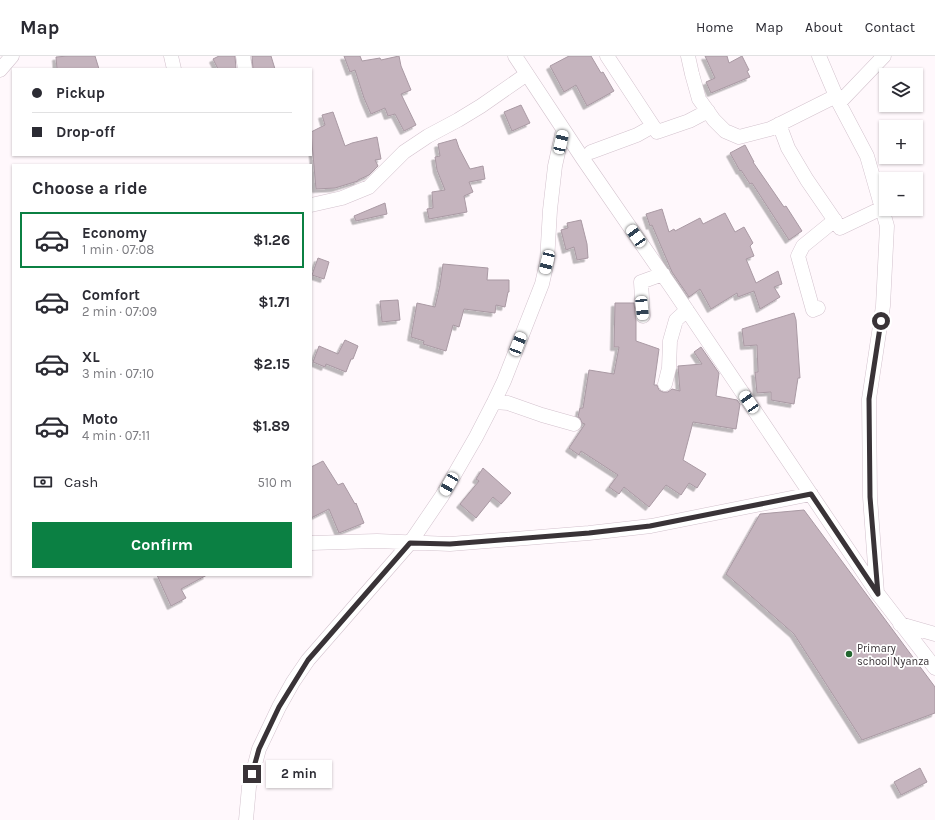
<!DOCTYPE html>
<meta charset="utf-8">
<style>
body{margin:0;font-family:Karla,sans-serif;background:#f2f2f3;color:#2b2b33;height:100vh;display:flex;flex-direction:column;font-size:15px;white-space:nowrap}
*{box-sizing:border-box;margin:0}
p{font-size:13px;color:#7c7c81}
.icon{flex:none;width:22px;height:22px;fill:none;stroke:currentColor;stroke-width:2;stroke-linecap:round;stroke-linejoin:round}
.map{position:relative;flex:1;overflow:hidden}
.panel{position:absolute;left:12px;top:108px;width:300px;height:412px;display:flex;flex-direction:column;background:#fff;border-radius:0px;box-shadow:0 1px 3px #0004}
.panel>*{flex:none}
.banner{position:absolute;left:12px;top:12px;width:300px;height:88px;border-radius:0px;box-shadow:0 1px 3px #0004;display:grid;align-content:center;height:88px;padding:0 20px;background:#fff}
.fabs{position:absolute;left:879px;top:12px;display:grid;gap:8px}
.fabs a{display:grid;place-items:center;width:44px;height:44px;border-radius:0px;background:#fff;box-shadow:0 1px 3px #0004;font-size:20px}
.end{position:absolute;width:18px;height:18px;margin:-9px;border:5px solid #393337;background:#fff;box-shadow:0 0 0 2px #fff}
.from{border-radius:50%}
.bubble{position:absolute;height:28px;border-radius:0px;background:#fff;box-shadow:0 1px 3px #0004;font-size:13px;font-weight:700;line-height:28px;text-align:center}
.car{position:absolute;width:12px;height:24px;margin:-12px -6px;border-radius:5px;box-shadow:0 0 3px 1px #0007;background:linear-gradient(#fff 24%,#345 0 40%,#fff 0 76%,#345 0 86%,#fff 0)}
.banner b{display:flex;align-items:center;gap:14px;height:38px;font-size:15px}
.banner b+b{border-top:1px solid #e1e1e2}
.banner i{width:10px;height:10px;background:#2b2b33}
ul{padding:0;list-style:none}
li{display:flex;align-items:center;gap:12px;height:56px;margin:0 8px 6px;padding:0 12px;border:2px solid transparent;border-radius:0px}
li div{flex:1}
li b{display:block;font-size:15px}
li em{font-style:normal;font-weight:700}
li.on{border-color:#0b8043}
li>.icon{width:36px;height:36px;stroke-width:1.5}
h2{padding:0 20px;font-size:18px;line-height:48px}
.pay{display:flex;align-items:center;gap:10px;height:44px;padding:0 20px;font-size:15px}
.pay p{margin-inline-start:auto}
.cta{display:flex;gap:8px;margin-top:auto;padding:8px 20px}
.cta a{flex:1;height:46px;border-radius:0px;background:#0b8043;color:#fff;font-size:16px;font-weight:700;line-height:46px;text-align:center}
header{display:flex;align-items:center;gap:24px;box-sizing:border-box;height:56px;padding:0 20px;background:#fff;border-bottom:1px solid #e1e1e2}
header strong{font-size:19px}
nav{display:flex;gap:22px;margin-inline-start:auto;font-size:14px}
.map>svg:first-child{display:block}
</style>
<header>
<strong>Map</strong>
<nav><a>Home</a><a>Map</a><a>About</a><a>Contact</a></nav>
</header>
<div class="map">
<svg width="935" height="764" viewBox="0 0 935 764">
<defs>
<filter id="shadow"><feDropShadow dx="-3.5" dy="3.5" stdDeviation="0" flood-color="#0004"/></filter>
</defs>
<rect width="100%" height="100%" fill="#fff8fc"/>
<path fill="#c5b4be" stroke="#a999a3" filter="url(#shadow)" d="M 68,0 L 95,0 L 99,13 L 57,13 L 56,1 Z
M 219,0 L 235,0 L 236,13 L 218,13 L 213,3 Z
M 252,0 L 271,0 L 275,13 L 253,13 Z
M 344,0 L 360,0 L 362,5 L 380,2 L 381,4 L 399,0 L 401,10 L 411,34 L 401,38 L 416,69 L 404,75 L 395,58 L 388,60 L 385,52 L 371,58 L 364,42 L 355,14 L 350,16 Z
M 569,0 L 591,0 L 601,17 L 603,16 L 614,35 L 587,50 L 576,29 L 564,36 L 550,10 Z
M 705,0 L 727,0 L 729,7 L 742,0 L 749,14 L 747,15 L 750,21 L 711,37 L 706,26 L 715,22 Z
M 521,49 L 530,67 L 512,75 L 504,56 Z
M 333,56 L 345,90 L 352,87 L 377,81 L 381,103 L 375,104 L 378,110 L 369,119 L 358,124 L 358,125 L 335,132 L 316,133 L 311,76 L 325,69 L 322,59 Z
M 456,83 L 459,92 L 470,113 L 483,110 L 485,123 L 469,126 L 473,136 L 464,140 L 467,156 L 429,163 L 427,153 L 433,152 L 432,136 L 445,134 L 437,114 L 435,101 L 440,100 L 438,88 Z
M 745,89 L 754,106 L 753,106 L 784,151 L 786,150 L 802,175 L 789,184 L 752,127 L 750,128 L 741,114 L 740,115 L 730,97 Z
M 385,147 L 387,158 L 356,165 L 354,160 Z
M 662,153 L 669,176 L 674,173 L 675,175 L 700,162 L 703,168 L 725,157 L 735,176 L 744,171 L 753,187 L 750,190 L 754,200 L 746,203 L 756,227 L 778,215 L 782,228 L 774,231 L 780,241 L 760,253 L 754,235 L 738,241 L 737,237 L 711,253 L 700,233 L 689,241 L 672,216 L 652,169 L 650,170 L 646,158 Z
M 581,164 L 587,188 L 588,202 L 577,204 L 574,191 L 566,194 L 561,174 L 568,172 L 567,167 Z
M 318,202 L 329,206 L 324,223 L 312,219 Z
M 443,208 L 488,212 L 487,224 L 509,224 L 509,236 L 508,236 L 505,251 L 496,249 L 495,257 L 464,253 L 459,271 L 453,269 L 446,295 L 423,288 L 424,285 L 411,281 L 417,247 L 435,251 L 440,229 Z
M 398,244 L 400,264 L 382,266 L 380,245 Z
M 615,247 L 634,247 L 636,264 L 636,285 L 659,293 L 654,329 L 657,329 L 659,334 L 663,336 L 668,336 L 672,333 L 680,335 L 678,310 L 702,308 L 694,296 L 701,291 L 719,317 L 716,340 L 737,344 L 740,348 L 736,373 L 693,366 L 683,404 L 706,418 L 697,432 L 689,427 L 681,439 L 666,429 L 649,451 L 624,431 L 619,438 L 609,431 L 618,419 L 581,395 L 579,399 L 569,392 L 585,368 L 582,367 L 580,362 L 578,361 L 580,352 L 583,352 L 589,314 L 614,318 L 619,291 L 614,291 Z
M 794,257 L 796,264 L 800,322 L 798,322 L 794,348 L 771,344 L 771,336 L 757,337 L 755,316 L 758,316 L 757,289 L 744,290 L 742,273 Z
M 345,284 L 358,290 L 353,303 L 351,303 L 346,316 L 326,308 L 325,311 L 313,306 L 319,290 L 338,298 Z
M 323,405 L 338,429 L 343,427 L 355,448 L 356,447 L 364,467 L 339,477 L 329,453 L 311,462 L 311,411 Z
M 483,412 L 511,437 L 501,448 L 493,441 L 476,462 L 460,448 L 479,425 L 476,423 Z
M 804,454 L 935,631 L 935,657 L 862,684 L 794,578 L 726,518 L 760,458 Z
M 157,519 L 207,519 L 181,533 L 186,542 L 171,550 Z
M 920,712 L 927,726 L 901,739 L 894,726 Z"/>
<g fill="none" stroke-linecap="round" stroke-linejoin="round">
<g stroke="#d3c2cd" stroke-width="15">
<path id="minor" d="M 171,0 L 174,13
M 243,0 L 245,13
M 515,0 L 583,103 L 674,235 L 878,538 L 935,612
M 607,0 L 657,76 L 689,65 L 708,55
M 688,0 L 692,18 L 699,43 L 714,64 L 725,75 L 739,81 L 770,73 L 836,40
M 819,0 L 839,47 L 867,100 L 887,170 L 883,250 L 869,343 L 870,441 L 877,537
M 0,14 L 12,0
M 839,47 L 884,0
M 779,68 L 788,92 L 807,124 L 840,172 L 882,152
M 591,96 L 637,79 L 653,70
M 311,149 L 342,142 L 369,131 L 404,96 L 428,80 L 458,64 L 481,50 L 527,18
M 818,252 L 813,254 L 798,200 L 803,190 L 835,164
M 643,260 L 641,226 L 663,218
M 665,328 L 669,312 L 670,285 L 676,264 L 687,254
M 494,346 L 508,347 L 542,359 L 574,368
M 311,487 L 377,485 L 450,488 L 589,477 L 651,470 L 811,438
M 900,568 L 935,578
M 246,764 L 249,731 L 259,693 L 279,651 L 293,626 L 308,604 L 410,487 L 442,440 L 476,381 L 494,346 L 504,325 L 542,228 L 547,206 L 550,154 L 555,110 L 563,74"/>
</g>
<use href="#minor" stroke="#fff" stroke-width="14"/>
</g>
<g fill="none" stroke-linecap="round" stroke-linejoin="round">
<path stroke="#393337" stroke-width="5" d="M 252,718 L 259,693 L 279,651 L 308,604 L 410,487 L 450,488 L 589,477 L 650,470 L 811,438 L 878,538 L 870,441 L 869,343 L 881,265"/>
</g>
<circle fill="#236630" stroke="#fff" stroke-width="1.5" cx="849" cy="598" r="4"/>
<g text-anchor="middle" stroke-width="3.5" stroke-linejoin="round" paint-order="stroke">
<g font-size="11" fill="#393337" stroke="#fff" text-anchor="start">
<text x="857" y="596">Primary<tspan x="857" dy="13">school Nyanza</tspan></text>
</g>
</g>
</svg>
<div class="fabs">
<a><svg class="icon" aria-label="layers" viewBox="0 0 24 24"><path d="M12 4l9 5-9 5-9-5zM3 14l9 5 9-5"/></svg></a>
<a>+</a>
<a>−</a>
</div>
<i class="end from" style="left:881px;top:265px"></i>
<i class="end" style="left:252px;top:718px"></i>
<div class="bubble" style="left:266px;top:704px;width:66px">2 min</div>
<i class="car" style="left:561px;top:86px;rotate:13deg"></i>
<i class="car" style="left:636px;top:180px;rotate:325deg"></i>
<i class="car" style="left:547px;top:206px;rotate:194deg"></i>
<i class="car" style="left:642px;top:252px;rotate:174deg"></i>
<i class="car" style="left:518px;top:288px;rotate:21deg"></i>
<i class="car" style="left:749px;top:346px;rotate:326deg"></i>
<i class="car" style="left:449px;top:428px;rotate:210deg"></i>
<div class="banner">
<b><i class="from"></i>Pickup</b>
<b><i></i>Drop-off</b>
</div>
<section class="panel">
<h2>Choose a ride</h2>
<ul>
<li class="on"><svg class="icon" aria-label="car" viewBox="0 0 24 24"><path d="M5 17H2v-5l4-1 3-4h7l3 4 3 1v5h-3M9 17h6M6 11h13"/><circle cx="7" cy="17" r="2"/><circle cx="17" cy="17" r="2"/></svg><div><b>Economy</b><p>1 min · 07:08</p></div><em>$1.26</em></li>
<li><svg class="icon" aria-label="car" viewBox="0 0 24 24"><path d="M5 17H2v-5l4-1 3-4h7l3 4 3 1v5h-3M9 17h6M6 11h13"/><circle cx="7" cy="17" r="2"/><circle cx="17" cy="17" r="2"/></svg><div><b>Comfort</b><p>2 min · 07:09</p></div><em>$1.71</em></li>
<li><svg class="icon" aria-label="car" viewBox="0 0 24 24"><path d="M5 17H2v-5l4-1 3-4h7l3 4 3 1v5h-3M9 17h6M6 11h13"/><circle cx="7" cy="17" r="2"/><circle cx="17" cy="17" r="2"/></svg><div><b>XL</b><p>3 min · 07:10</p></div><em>$2.15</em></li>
<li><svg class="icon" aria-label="car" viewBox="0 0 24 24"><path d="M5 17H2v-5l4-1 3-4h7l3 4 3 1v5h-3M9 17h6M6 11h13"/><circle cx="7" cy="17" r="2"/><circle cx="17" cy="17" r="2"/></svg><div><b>Moto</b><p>4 min · 07:11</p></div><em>$1.89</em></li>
</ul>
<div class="pay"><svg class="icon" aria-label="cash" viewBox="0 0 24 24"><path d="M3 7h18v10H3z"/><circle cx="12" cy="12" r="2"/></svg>Cash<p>510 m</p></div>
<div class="cta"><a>Confirm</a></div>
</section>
</div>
